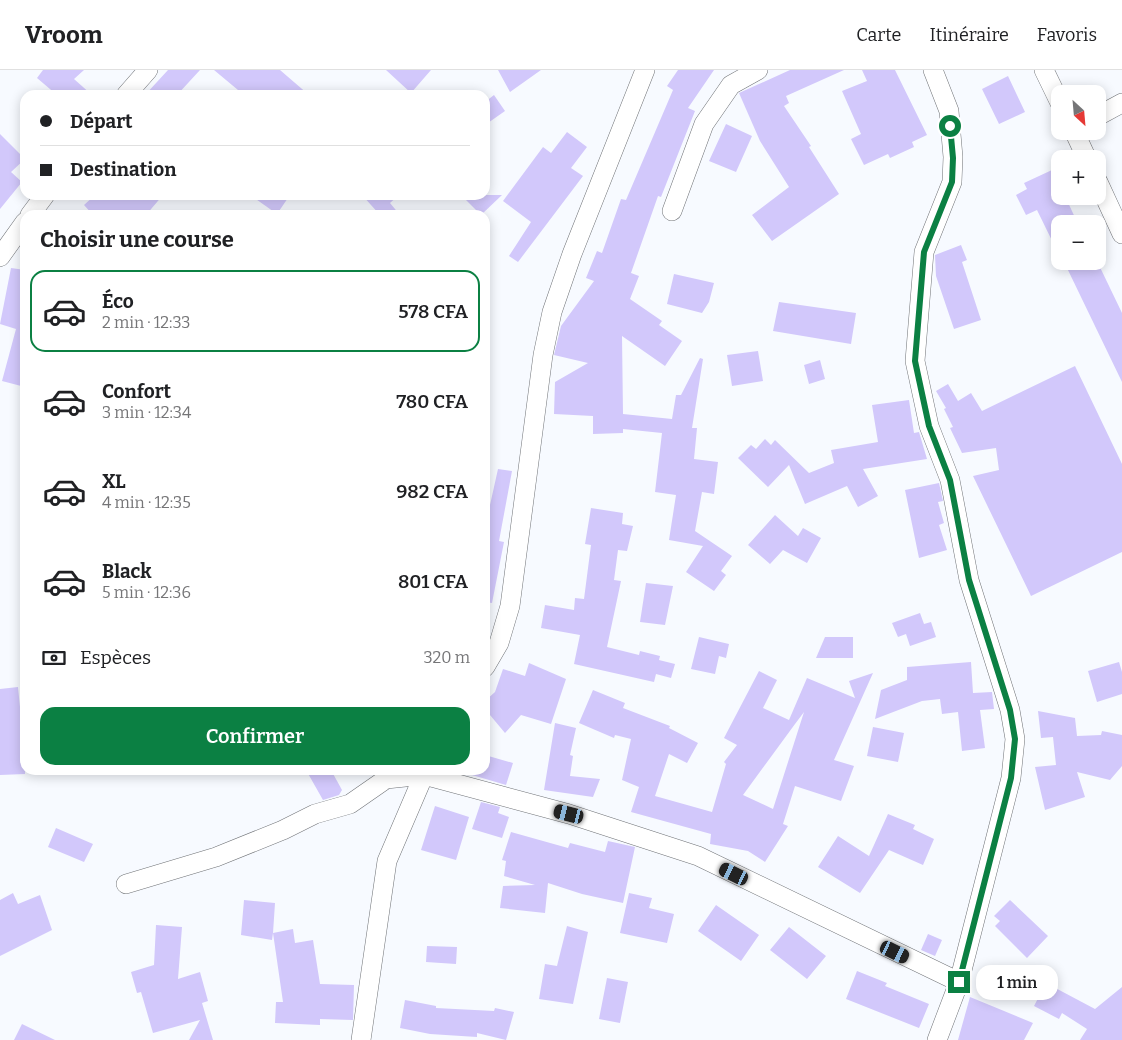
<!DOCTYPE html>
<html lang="fr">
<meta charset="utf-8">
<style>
body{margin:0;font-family:Bitter,serif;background:#f2f2f2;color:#202124;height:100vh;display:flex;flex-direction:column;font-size:19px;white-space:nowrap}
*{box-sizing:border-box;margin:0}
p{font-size:16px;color:#757577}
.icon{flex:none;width:28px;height:28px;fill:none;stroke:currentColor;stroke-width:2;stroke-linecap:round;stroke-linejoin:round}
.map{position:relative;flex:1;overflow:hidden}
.drawer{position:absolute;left:20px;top:140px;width:470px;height:565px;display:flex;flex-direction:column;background:#fff;border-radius:15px;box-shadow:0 2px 12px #0003}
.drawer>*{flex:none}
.guide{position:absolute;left:20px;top:20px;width:470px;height:110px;border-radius:15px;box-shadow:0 2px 12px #0003;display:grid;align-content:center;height:110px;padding:0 20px;background:#fff}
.needle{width:32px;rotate:154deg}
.controls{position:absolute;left:1051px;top:15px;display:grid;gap:10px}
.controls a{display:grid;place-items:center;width:55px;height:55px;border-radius:10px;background:#fff;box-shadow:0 2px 12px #0003;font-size:25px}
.end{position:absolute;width:22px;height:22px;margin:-11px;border:6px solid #0b8043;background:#fff;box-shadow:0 0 0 2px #fff}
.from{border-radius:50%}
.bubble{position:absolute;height:35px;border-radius:15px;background:#fff;box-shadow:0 2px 12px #0003;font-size:16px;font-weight:600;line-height:35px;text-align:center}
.car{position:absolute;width:15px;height:30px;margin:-15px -8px;border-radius:6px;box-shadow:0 0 4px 1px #0007;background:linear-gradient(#222 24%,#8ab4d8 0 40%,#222 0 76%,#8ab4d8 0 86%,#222 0)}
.guide b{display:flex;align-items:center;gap:18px;height:48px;font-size:19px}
.guide b+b{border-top:1px solid #e0e0e0}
.guide i{width:12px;height:12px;background:#202124}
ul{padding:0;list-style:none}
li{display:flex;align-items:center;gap:15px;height:82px;margin:0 10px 8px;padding:0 10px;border:2px solid transparent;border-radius:15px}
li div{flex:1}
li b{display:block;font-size:19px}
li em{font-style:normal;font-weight:600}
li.on{border-color:#0b8043}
li>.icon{width:45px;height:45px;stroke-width:1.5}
h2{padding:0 20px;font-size:22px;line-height:60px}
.pay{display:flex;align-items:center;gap:12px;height:55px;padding:0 20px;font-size:19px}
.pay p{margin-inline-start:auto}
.cta{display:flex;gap:10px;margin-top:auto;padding:10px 20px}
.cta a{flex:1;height:58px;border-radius:15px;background:#0b8043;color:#fff;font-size:20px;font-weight:600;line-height:58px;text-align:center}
header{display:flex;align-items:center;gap:30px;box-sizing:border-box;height:70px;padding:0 25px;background:#fff;border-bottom:1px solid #e0e0e0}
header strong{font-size:24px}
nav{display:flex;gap:28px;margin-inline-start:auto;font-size:18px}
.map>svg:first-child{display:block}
</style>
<header>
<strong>Vroom</strong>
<nav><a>Carte</a><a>Itinéraire</a><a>Favoris</a></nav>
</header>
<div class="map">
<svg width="1122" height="970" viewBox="0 0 1122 970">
<rect width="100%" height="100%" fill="#f7faff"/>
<path fill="#d2c8fb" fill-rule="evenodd" d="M 43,0 L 84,0 L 74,9 L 92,25 L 57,25 L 37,8 Z
M 168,0 L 200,0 L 177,25 L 145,25 Z
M 214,0 L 280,0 L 309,25 L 244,25 Z
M 386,0 L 431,0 L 411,23 Z
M 498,0 L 541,0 L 510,22 Z
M 678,0 L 714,0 L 688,38 L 695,41 L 661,127 L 658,126 L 631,203 L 639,206 L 630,229 L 662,251 L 659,255 L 682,271 L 665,296 L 622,266 L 623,344 L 672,349 L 676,325 L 681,325 L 700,288 L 703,289 L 692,358 L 697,358 L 694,389 L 718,392 L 714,424 L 702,422 L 695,461 L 732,486 L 721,501 L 726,505 L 714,521 L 686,502 L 703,476 L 669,470 L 676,425 L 655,422 L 662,363 L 623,359 L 623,363 L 593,364 L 593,346 L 554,344 L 555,312 L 588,293 L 554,285 L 561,256 L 594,211 L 586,208 L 597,181 L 602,183 L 621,129 L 626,130 L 673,20 L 667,16 Z
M 790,0 L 844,0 L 786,26 L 789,33 L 784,36 L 811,76 L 809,77 L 839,124 L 772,171 L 752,145 L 789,117 L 760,71 L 739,23 Z
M 862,0 L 895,0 L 927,65 L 912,72 L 914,77 L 890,88 L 888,84 L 864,95 L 851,69 L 861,64 L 842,21 L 867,11 Z
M 1008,6 L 1025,42 L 999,54 L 982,19 Z
M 494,25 L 505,41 L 485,55 L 485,32 Z
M 726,54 L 752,66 L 736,102 L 709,91 Z
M 567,62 L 587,77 L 571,98 L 583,106 L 518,192 L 509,186 L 531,152 L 503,131 L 543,77 L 551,83 Z
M 0,64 L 25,89 L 11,102 L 22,112 L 0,139 Z
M 1052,100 L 1060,116 L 1060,126 L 1065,126 L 1078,154 L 1060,154 L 1060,187 L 1037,140 L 1026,145 L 1016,125 L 1027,119 L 1024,113 Z
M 95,125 L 163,125 L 146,145 L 93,145 L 84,135 Z
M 250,125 L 290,125 L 277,144 Z
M 362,125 L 399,125 L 390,133 L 400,145 L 380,145 Z
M 461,125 L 502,125 L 481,145 Z
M 961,175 L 967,190 L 962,192 L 981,250 L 954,259 L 936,206 L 935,185 Z
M 1081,191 L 1097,191 L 1122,243 L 1122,312 L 1067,198 Z
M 11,198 L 25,200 L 25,317 L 2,311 L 16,259 L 0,254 Z
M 674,204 L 714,213 L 709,232 L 702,243 L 667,234 Z
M 779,232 L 856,243 L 851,274 L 773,261 Z
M 758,281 L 763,311 L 732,316 L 727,285 Z
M 820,290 L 825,309 L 809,314 L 804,295 Z
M 1075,296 L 1122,394 L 1122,482 L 1031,526 L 973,406 L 999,400 L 996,378 L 962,383 L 950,358 L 953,357 L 944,339 L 946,338 L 936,321 L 948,314 L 958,331 L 971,323 L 982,341 Z
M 909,330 L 914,363 L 919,362 L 927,389 L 863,399 L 878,426 L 858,437 L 847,416 L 805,434 L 789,395 L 768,417 L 738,388 L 751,375 L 756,379 L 765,369 L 771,375 L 775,370 L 809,403 L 834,393 L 831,380 L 878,372 L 872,335 Z
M 498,399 L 512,401 L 499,471 L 504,472 L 492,533 L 485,532 L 485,443 L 488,444 Z
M 939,413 L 943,431 L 938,432 L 944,453 L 939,455 L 947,480 L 919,488 L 905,420 Z
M 591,438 L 623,443 L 622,454 L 633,456 L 627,481 L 618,480 L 614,510 L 621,511 L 607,577 L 639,585 L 640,581 L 660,586 L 659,590 L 675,594 L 671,608 L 656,604 L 654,612 L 574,594 L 580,565 L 541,558 L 545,535 L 574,540 L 575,528 L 584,529 L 591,475 L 585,474 Z
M 775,445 L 798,466 L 803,458 L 821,468 L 807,493 L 783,480 L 770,494 L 748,475 Z
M 646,513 L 673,516 L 665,555 L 640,552 Z
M 920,543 L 924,554 L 931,552 L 936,567 L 910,576 L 906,564 L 898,567 L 892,553 Z
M 699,567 L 729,574 L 726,588 L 719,586 L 715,604 L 691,599 Z
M 825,567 L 853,567 L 853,588 L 816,588 Z
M 971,592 L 973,623 L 992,622 L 994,639 L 980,640 L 985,678 L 962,681 L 958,642 L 942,644 L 940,629 L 922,631 L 875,649 L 881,620 L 907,610 L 907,597 Z
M 1119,592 L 1122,602 L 1122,624 L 1097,632 L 1088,601 Z
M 529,593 L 566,609 L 551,654 L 521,645 L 505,663 L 485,639 L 485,631 L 495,622 L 503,599 L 525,606 Z
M 759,601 L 777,610 L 763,638 L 789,650 L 807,608 L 855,628 L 849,611 L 873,603 L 834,690 L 854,696 L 841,731 L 795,716 L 783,754 L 788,756 L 765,792 L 748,781 L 710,774 L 711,764 L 631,742 L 639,717 L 622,710 L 631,669 L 615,665 L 614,668 L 579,653 L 593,620 L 625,633 L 623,638 L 670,656 L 669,658 L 698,673 L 687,693 L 669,684 L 655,726 L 712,742 L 726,694 L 724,692 L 737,675 L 724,668 ZM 804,642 L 773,739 L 743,725 L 795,654 Z
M 18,617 L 20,637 L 25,637 L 25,704 L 0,705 L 0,619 Z
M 1038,641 L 1075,648 L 1077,666 L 1101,665 L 1102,661 L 1122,665 L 1122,696 L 1110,710 L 1077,702 L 1085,727 L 1045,740 L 1035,697 L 1056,695 L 1053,667 L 1041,668 Z
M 555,653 L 576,658 L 570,685 L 573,686 L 570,706 L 600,709 L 593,727 L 544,720 Z
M 873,657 L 904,663 L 898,692 L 867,686 Z
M 485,685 L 513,693 L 506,715 L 455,700 L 485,700 Z
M 306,700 L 331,700 L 342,720 L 339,725 L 323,730 Z
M 481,732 L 500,737 L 498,743 L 509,747 L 502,768 L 472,759 Z
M 435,736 L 469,747 L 456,790 L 421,780 Z
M 888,744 L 915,755 L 913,759 L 934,769 L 923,795 L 889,780 L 860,823 L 818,797 L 838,766 L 869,786 Z
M 56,758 L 93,774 L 84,792 L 48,777 Z
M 511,762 L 568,778 L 570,773 L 605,782 L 608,771 L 635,777 L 623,833 L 582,824 L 548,813 L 545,843 L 500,838 L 503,816 L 535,815 L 504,806 L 506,791 L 502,790 Z
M 13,823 L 18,834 L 40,825 L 52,860 L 0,886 L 0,830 Z
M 629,823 L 652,828 L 649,838 L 674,844 L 667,873 L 620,863 Z
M 244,830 L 275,833 L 273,863 L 293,859 L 295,873 L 313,870 L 320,914 L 354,915 L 353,950 L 320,949 L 320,955 L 275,953 L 276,932 L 283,932 L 273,863 L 272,870 L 241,865 Z
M 1010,830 L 1048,866 L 1027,888 L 995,856 L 1000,851 L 994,846 Z
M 716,835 L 759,865 L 741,891 L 698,861 Z
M 156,855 L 182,857 L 178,909 L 200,902 L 208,931 L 202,933 L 213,970 L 189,970 L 200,950 L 153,963 L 141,922 L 137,923 L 131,902 L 154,895 Z
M 567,856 L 588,862 L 573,934 L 539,929 L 545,894 L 557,896 Z
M 789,857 L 826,886 L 807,909 L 770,880 Z
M 928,864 L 942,870 L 935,886 L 921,880 Z
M 427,876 L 457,877 L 456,894 L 426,892 Z
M 857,901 L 887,913 L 885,916 L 929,934 L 919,958 L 846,929 Z
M 607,908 L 628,912 L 620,953 L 599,949 Z
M 1046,913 L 1095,939 L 1122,917 L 1122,970 L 1080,970 L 1087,959 L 1062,943 L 1059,949 L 1034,936 Z
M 970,927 L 1033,953 L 1024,970 L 958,970 Z
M 405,930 L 436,936 L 436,938 L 494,941 L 495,938 L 514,942 L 506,970 L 477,963 L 477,967 L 430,964 L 400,958 Z
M 22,954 L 55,970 L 14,970 Z"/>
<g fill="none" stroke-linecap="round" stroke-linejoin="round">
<g stroke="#707377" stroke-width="20">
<path id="minor" d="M 933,0 L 949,41 L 953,87 L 952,112 L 924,182 L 915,291 L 929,356 L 950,410 L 969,510 L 1010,640 L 1015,669 L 1011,708 L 959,912
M 1044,0 L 1060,33
M 126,25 L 148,0
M 1098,46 L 1122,33
M 1074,61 L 1087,89
M 1098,112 L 1122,164
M 672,141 L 704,54 L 731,15 L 758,0
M 30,145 L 45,125
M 0,187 L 25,152
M 485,597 L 499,573 L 510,536 L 543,285 L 552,242 L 572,184 L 645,0
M 126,814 L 216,787 L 283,760 L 315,744 L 350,734 L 386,709 L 424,705 L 569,744 L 698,786 L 959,912 L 937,970
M 361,970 L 387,791 L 426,700"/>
</g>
<use href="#minor" stroke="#fff" stroke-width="19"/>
</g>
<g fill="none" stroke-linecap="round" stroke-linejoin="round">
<path stroke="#0b8043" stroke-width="6" d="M 950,56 L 953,88 L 952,112 L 924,182 L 915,291 L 929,356 L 950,410 L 969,510 L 1010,640 L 1015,669 L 1011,708 L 959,912"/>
</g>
</svg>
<div class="controls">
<a><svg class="needle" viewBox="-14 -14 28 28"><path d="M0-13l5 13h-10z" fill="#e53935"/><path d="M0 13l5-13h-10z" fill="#757577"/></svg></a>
<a>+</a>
<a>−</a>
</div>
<i class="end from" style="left:950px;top:56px"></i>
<i class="end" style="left:959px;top:912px"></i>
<div class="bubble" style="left:976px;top:895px;width:82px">1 min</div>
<i class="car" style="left:569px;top:744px;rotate:284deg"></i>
<i class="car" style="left:734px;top:804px;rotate:296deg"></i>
<i class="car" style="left:895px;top:882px;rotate:116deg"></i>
<div class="guide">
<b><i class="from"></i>Départ</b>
<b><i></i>Destination</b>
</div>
<section class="drawer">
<h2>Choisir une course</h2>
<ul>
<li class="on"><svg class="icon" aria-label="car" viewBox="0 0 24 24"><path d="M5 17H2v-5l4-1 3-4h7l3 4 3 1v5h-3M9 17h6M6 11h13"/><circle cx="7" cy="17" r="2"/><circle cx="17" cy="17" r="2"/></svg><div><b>Éco</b><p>2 min · 12:33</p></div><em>578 CFA</em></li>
<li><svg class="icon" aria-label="car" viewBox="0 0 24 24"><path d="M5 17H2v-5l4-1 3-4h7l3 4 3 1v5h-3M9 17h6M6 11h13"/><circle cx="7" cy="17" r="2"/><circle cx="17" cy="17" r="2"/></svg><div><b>Confort</b><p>3 min · 12:34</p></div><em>780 CFA</em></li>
<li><svg class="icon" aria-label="car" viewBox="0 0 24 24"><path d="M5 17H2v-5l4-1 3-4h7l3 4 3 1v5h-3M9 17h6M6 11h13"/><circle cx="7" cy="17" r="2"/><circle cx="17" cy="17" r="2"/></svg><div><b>XL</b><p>4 min · 12:35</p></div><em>982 CFA</em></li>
<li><svg class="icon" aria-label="car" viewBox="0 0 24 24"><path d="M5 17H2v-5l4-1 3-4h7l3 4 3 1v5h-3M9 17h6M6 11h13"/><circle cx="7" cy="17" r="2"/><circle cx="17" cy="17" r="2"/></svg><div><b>Black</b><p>5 min · 12:36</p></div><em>801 CFA</em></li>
</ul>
<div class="pay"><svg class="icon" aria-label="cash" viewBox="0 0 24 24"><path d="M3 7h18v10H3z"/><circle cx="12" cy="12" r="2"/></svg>Espèces<p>320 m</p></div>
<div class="cta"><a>Confirmer</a></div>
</section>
</div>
